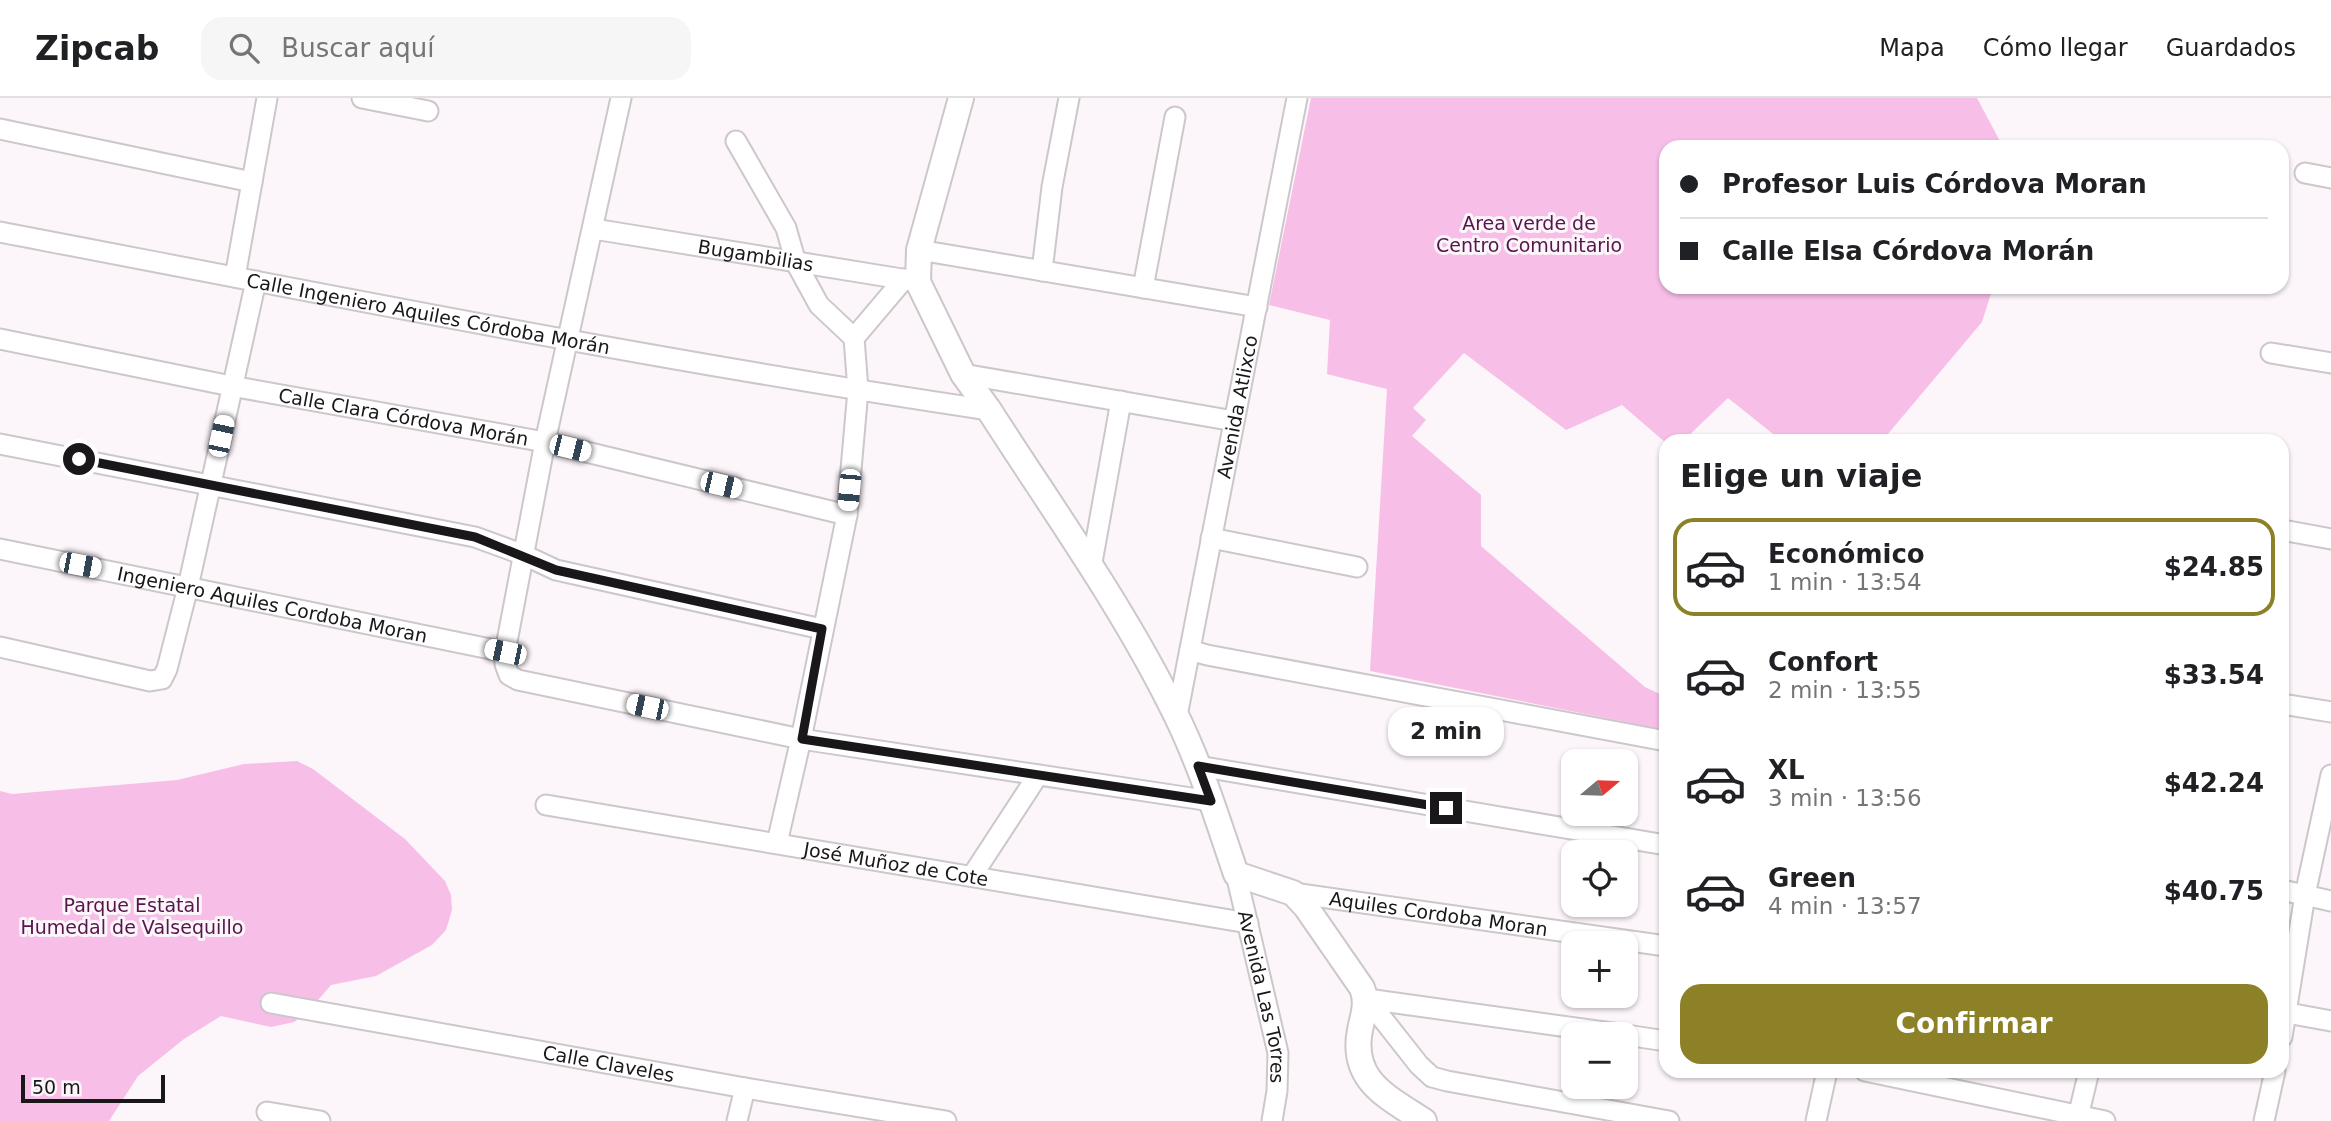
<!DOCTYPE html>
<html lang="es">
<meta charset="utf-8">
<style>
body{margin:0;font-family:"DejaVu Sans",sans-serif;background:#f6f6f6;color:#202124;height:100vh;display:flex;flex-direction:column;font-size:26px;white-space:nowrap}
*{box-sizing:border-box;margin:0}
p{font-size:23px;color:#757577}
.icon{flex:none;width:38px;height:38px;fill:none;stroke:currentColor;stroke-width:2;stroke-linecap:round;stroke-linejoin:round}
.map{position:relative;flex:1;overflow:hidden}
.sheet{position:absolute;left:1659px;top:336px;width:630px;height:644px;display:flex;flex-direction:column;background:#fff;border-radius:21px;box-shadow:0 2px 5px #0004}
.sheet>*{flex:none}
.guide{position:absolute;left:1659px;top:42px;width:630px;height:154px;border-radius:21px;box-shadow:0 2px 5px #0004;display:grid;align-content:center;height:154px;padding:0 21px;background:#fff}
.needle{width:46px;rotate:71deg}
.tools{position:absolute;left:1561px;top:651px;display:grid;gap:14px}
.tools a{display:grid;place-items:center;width:77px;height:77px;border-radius:14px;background:#fff;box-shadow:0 2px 5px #0004;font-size:35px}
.scale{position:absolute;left:21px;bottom:18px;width:144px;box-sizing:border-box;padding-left:7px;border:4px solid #191719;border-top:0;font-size:19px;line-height:24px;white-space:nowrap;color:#191719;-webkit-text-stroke:5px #fcf5fa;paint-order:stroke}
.end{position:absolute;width:32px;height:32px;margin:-16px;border:9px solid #191719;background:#fff;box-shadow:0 0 0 4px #fff}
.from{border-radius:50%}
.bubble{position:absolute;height:49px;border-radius:21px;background:#fff;box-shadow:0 2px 5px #0004;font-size:23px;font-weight:700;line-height:49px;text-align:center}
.car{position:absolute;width:21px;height:42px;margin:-21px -10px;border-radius:9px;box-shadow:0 0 5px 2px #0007;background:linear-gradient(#fff 24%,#345 0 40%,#fff 0 76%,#345 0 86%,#fff 0)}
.guide b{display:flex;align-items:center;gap:24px;height:66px;font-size:26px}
.guide b+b{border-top:2px solid #e0e0e0}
.guide i{width:18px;height:18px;background:#202124}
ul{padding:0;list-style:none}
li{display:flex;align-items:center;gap:21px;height:98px;margin:0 14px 10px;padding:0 7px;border:4px solid transparent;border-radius:21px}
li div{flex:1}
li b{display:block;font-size:26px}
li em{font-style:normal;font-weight:700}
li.active{border-color:#8d8128}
li>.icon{width:63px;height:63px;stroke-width:1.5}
h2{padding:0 21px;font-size:32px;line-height:84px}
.action{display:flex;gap:14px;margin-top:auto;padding:14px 21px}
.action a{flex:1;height:80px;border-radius:21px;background:#8d8128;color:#fff;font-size:28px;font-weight:700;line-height:80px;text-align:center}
header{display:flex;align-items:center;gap:42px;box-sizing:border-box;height:98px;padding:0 35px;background:#fff;border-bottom:2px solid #e0e0e0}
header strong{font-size:33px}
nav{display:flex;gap:38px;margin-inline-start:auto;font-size:24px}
.search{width:490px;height:63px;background:#f6f6f6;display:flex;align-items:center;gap:18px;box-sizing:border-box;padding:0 24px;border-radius:21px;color:#757577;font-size:26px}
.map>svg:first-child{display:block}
</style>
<header>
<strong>Zipcab</strong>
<div class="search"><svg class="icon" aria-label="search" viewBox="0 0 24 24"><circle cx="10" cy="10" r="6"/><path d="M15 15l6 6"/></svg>Buscar aquí</div>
<nav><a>Mapa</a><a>Cómo llegar</a><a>Guardados</a></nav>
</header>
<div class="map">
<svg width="2331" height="1023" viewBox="0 0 2331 1023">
<rect width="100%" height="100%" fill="#fcf5fa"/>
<path fill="#f7bfe8" d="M 1311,0 L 1977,0 L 2003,49 L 1666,49 L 1666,189 L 1993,189 L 1982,224 L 1882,343 L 1782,343 L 1728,300 L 1683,343 L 1666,343 L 1666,345 L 1622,307 L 1566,332 L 1464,255 L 1413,310 L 1426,322 L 1412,338 L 1481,397 L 1481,448 L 1645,589 L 1666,599 L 1666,632 L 1370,573 L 1387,291 L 1327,276 L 1330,222 L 1269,207 Z
M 297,663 L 313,671 L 405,741 L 445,783 L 451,797 L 452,812 L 446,832 L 432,847 L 376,878 L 331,887 L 307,915 L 294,924 L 271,929 L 221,918 L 184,941 L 138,978 L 109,1023 L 0,1023 L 0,693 L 12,696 L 177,682 L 244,666 Z"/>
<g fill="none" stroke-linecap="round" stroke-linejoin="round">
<g stroke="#cdc7cb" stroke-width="23">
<g id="minor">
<path d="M 362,0 L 428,13"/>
<path d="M 621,0 L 545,344 L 505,554 L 505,566 L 509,577 L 518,582 L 801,641 L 1211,703"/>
<path d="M 0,31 L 252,84"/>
<path d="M 736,43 L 786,130 L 796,165 L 819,207 L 854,240"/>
<path d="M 2305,75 L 2331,80"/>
<path id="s1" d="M 594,131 L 914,183"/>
<path id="s2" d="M 0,134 C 329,197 658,263 989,312"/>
<path d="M 919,152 L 1257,209"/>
<path d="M 1042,173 L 1052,89 L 1069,0"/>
<path d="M 235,179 L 267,0"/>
<path d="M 1143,190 L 1175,19"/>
<path id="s3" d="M 0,241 L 231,288 L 545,344 L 847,417"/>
<path d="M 2271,255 L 2331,265"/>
<path d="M 963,276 L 1234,323"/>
<path d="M 0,346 L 475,439 L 524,457 L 556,472 L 822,531"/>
<path d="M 2282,432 L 2331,441"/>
<path d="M 1211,440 L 1357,469"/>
<path id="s4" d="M 0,451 L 505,554"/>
<path d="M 1091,470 L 1121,303"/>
<path d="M 0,549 L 150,583 L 162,581 L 167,571 L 188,489 L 256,183"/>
<path d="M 1190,552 L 1207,557 L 1666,643"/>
<path d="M 2282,606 L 2331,614"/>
<path id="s5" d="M 1177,618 L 1297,0"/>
<path d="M 1198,668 L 1666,747"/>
<path id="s6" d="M 546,707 L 1248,825"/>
<path d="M 777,745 L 801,641 L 847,417 L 858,292 L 854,240 L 904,181"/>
<path id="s7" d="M 1236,776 L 1278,955 L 1277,993 L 1272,1023"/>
<path d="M 972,778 L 1038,677"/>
<path d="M 2282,792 L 2331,803"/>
<path id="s8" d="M 1293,795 L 1666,848"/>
<path d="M 1367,901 L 1419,967 L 1432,979 L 1447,983 L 1669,1023"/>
<path d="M 1367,901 L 1619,936"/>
<path id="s9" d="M 271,905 L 745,990 L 946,1023"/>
<path d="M 2282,914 L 2331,923"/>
<path d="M 1626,937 L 1666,943"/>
<path d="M 2282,939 L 2305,797 L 2331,677"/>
<path d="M 1865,973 L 2105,1023"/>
<path d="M 267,1014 L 320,1023"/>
<path d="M 737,1023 L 745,990"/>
<path d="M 1816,1023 L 1827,973"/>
<path d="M 2077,1023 L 2089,973"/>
<path d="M 2264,1023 L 2275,973"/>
</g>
</g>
<g stroke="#cdc7cb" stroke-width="28">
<path id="tertiary" d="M 961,0 L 919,152 L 918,184 L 963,276 L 989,312 C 1053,412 1124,510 1176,617 C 1201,668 1218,723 1236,776 L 1293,795 L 1306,809 L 1362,890 C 1368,905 1363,917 1360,932 C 1350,983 1388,999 1424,1023"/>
</g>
<use href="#minor" stroke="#fff" stroke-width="19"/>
<use href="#tertiary" stroke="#fff" stroke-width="24"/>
</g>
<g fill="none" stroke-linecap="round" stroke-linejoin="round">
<path stroke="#191719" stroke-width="9" d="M 79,361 L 475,439 L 556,472 L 822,531 L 802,641 L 1211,703 L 1198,668 L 1446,710"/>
</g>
<g text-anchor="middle" stroke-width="6" stroke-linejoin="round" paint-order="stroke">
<g font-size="19" fill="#56164b" stroke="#fcf5fa">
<text x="1529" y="132">Area verde de<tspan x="1529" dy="22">Centro Comunitario</tspan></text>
<text x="132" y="814">Parque Estatal<tspan x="132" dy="22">Humedal de Valsequillo</tspan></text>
</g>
<g font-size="19" fill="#191719" stroke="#fcf5fa">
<text dy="7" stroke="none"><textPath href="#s1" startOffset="164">Bugambilias</textPath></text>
<text dy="7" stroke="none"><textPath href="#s2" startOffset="436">Calle Ingeniero Aquiles Córdoba Morán</textPath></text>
<text dy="7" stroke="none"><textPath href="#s5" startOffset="315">Avenida Atlixco</textPath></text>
<text dy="7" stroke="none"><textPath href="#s3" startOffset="411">Calle Clara Córdova Morán</textPath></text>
<text dy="7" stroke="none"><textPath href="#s4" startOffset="278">Ingeniero Aquiles Cordoba Moran</textPath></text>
<text dy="7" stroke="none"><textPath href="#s6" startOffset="355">José Muñoz de Cote</textPath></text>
<text dy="7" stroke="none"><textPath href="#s8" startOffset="147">Aquiles Cordoba Moran</textPath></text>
<text dy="7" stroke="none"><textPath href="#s7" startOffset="126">Avenida Las Torres</textPath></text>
<text dy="7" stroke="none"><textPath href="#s9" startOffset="343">Calle Claveles</textPath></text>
</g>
</g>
</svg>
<div class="tools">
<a><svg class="needle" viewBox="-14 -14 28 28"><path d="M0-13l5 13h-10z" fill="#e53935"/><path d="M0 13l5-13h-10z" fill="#757577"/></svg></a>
<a><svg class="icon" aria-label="locate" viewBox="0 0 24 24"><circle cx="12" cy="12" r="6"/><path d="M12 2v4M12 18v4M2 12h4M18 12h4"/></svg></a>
<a>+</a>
<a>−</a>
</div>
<div class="scale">50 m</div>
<i class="end from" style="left:79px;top:361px"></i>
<i class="end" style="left:1446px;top:710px"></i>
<div class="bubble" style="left:1388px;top:609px;width:116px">2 min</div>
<i class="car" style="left:221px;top:338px;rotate:12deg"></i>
<i class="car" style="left:570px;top:350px;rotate:104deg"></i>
<i class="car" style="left:721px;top:387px;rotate:103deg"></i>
<i class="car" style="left:849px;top:392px;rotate:185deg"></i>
<i class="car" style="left:80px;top:467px;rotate:101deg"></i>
<i class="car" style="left:505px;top:554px;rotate:282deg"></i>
<i class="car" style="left:647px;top:609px;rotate:282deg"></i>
<div class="guide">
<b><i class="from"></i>Profesor Luis Córdova Moran</b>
<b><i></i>Calle Elsa Córdova Morán</b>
</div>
<section class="sheet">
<h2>Elige un viaje</h2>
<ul>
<li class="active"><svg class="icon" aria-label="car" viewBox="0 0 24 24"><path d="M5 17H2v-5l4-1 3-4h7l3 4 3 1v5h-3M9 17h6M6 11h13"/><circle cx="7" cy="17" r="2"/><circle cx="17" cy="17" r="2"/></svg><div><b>Económico</b><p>1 min · 13:54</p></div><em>$24.85</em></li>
<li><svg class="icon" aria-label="car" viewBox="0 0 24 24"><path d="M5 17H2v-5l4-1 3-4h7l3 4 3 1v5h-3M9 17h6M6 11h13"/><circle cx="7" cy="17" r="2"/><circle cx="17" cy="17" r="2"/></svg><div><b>Confort</b><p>2 min · 13:55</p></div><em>$33.54</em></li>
<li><svg class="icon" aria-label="car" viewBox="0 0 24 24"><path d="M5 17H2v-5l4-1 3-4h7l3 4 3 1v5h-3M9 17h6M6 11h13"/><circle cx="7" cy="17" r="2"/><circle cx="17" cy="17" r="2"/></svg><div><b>XL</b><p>3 min · 13:56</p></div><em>$42.24</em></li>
<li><svg class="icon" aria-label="car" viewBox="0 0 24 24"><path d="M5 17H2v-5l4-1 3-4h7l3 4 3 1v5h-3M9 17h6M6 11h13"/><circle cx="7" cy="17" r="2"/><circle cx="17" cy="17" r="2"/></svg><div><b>Green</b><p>4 min · 13:57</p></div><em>$40.75</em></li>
</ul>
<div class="action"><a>Confirmar</a></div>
</section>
</div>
